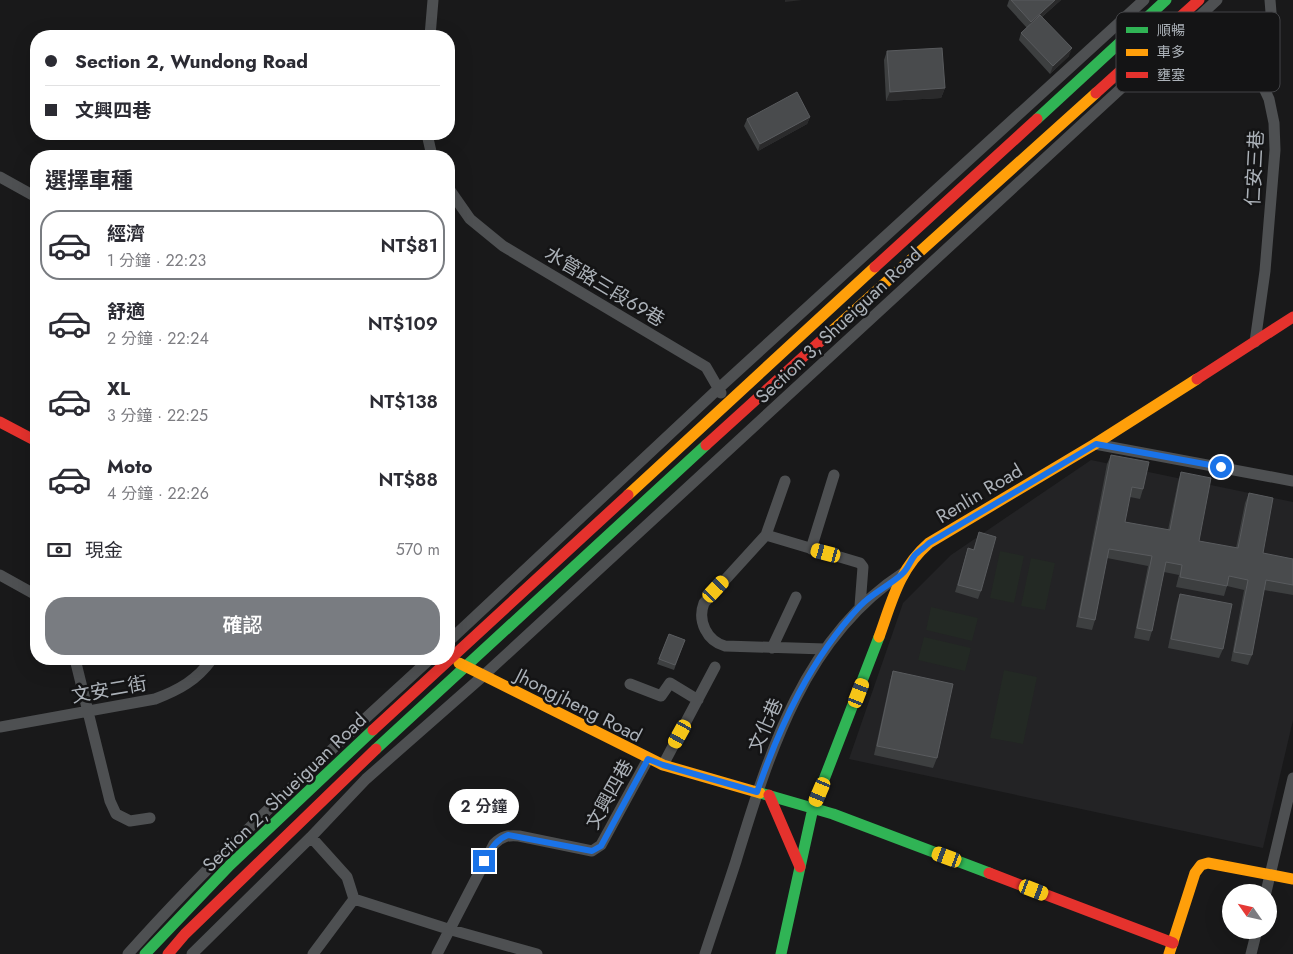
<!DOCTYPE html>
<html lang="zh-TW">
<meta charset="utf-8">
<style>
body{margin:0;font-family:Jost,"Noto Sans TC",sans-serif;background:#f7f7f7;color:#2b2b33;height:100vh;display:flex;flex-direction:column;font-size:19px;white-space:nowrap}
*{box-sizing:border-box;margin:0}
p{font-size:16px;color:#7c7c81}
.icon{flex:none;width:28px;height:28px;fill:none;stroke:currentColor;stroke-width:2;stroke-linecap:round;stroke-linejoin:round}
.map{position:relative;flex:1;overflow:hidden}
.details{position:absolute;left:30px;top:150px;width:425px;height:515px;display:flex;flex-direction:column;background:#fff;border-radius:20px;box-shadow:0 5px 20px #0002}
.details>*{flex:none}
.top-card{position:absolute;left:30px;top:30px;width:425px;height:110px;border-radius:20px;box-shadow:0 5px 20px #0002;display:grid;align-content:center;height:110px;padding:0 15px;background:#fff}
.needle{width:32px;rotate:304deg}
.tools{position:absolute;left:1222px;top:884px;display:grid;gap:10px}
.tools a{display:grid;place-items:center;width:55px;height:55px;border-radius:50%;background:#fff;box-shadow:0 5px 20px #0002;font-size:25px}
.end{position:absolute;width:22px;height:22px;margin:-11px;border:6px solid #1a73e8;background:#fff;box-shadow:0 0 0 2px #fff}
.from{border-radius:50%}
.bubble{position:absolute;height:35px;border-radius:18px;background:#fff;box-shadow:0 5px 20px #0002;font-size:16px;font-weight:600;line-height:35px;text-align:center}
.car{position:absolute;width:15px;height:30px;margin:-15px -8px;border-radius:6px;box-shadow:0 0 4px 1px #0007;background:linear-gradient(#f5c518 24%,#345 0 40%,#f5c518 0 76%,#345 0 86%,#f5c518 0)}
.top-card b{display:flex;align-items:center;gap:18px;height:48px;font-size:19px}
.top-card b+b{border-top:1px solid #e1e1e2}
.top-card i{width:12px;height:12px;background:#2b2b33}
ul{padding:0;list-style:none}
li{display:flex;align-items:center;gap:15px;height:70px;margin:0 10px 8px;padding:0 5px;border:2px solid transparent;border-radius:20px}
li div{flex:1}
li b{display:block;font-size:19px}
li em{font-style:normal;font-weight:600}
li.current{border-color:#797c81}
li>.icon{width:45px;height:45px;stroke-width:1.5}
h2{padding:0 15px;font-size:22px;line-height:60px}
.pay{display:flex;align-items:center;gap:12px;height:55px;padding:0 15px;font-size:19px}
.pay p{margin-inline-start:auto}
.cta{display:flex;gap:10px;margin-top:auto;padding:10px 15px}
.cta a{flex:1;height:58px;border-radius:20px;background:#797c81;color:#fff;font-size:20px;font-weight:600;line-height:58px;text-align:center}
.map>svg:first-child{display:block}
</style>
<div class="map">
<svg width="1293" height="954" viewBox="0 0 1293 954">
<rect width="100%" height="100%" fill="#19191a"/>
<path fill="#232325" d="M 1091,460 L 1293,502 L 1293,720 L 1263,848 L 849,759 L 903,603 L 951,555 Z"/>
<path fill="#232924" d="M 1000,551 L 1024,556 L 1014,603 L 990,598 Z
M 1031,558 L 1055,563 L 1045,610 L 1021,606 Z
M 931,607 L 978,618 L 972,641 L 926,630 Z
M 924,637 L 971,648 L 965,671 L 918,660 Z
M 1004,670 L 1037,677 L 1023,744 L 990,738 Z"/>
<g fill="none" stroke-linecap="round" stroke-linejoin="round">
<path stroke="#4e5052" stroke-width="11" d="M 430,36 L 433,0
M 427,134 L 432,156
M 0,177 L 36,197
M 449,189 L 470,219 L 503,246 L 706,367 L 721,393
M 1255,342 L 1265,271 L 1275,150 L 1274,123 L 1269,99 L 1261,82 L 1260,63 L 1272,25 L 1270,0
M 1095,444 L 1293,481
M 766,535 L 785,481
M 811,549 L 834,475
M 0,575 L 36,595
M 449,641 L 718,389 L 1144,0
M 772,648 L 796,597
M 825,649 L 725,646 C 707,641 697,621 704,603 L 766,535 L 860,563 L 863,567 L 860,606
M 75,659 L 110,801 L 116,814 L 130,821 L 150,818
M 630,684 L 661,696 L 670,683 L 698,700
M 0,727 L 155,699 C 179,690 197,680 212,659
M 663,765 L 715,667
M 311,837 L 347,877 L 354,899 L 448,929 L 537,954
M 1266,892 L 1293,778
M 128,954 C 221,849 327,754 430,659
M 192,954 L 311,837 L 366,779 L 483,676 L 1217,0
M 313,954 L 354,899
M 437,954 L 494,844 C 502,836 508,835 519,836 L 592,851 L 601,845 L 648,759
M 705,954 C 715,923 726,892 736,861 C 769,753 804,637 903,573
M 1251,954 L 1257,930"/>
<path stroke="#30b455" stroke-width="11" d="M 1037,119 L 1166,0
M 376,749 L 706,445
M 760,793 L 833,814 L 989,873
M 145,954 L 230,865 L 373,730
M 781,954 L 813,808 L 879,637"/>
<path stroke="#ff9f0a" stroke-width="11" d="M 824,338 L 1096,93
M 628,495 L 875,267
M 879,637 C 892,601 899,569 929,543 L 1095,444 L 1197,379
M 459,663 L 663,765 L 760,793
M 1169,954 L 1195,873 L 1201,865 L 1208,863 L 1293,879"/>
<path stroke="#e5322d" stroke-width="11" d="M 1096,93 L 1199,0
M 875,267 L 1037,119
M 1197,379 L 1293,317
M 0,422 L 36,441
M 706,445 L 824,338
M 373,730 L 628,495
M 769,795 L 800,867
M 989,873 L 1173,943
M 168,954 L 185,934 L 376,749"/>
</g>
<path fill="#3d3f40" d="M 1009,0 L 1061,0 L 1042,17 L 1069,56 L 1050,74 L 1019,40 L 1021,33 L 1027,28 L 1007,6 Z
M 887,51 L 945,88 L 941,98 L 886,101 L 884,60 Z
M 810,117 L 807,124 L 758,151 L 744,126 L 747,119 Z
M 1111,455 L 1143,489 L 1140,499 L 1130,497 L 1125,522 L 1168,530 L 1178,482 L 1181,472 L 1199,541 L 1236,548 L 1245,503 L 1249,493 L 1263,553 L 1293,559 L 1293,595 L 1264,590 L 1252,655 L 1248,665 L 1231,661 L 1244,590 L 1227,586 L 1224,596 L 1176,587 L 1179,575 L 1164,572 L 1152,631 L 1149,641 L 1134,638 L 1148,566 L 1107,558 L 1095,620 L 1092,630 L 1076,627 L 1107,464 Z
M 979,532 L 981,591 L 978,599 L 955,592 L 968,548 L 973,550 Z
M 1180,594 L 1223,649 L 1219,658 L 1168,648 L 1177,603 Z
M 669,634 L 685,640 L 674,670 L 657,664 Z
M 893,671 L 937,758 L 933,768 L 874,755 L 890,681 Z"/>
<path fill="#2a2a2b" d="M 785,0 L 802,0 L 785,2 Z
M 1055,0 L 1061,0 L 1028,29 L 1031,22 Z
M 1072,48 L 1069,56 L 1050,74 L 1053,66 Z
M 945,88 L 941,98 L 886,101 L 890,92 Z
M 810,117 L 807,124 L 758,151 L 760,144 Z"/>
<path fill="#494b4d" stroke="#595b5e" d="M 1011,0 L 1055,0 L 1031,22 Z
M 1040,15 L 1072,48 L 1053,66 L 1021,33 Z
M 942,48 L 945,88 L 890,92 L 887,51 Z
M 797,92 L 810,117 L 760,144 L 747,119 Z
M 1111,455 L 1149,462 L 1143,489 L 1132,487 L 1125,522 L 1170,530 L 1181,472 L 1211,478 L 1199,541 L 1238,548 L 1249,493 L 1273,498 L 1263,553 L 1293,559 L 1293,585 L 1266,580 L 1252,655 L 1234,652 L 1248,580 L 1229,576 L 1227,586 L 1180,577 L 1182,565 L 1166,562 L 1152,631 L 1137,628 L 1152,556 L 1109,549 L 1095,620 L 1079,617 Z
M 979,532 L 996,537 L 981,591 L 958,585 L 968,548 L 974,550 Z
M 1180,594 L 1232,604 L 1223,649 L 1171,639 Z
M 669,634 L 685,640 L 675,665 L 659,659 Z
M 893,671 L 953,684 L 937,758 L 877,746 Z"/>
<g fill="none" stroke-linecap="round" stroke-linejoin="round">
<path stroke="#1a73e8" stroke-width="6" d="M 484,861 C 491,850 495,840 508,835 L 592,851 L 601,846 L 648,759 L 663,765 L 757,792 C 780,725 811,658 860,606 C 872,593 889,586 902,574 C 908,569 910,561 915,555 C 919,551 925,547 929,543 L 1096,444 L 1221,467"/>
</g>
<g text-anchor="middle" stroke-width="5" stroke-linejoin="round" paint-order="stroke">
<g font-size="19" fill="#acb2b9" stroke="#141415">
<text transform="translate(1254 168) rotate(-87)" y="7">仁安三巷</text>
<text transform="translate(605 286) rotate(31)" y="7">水管路三段69巷</text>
<text transform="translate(838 325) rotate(-43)" y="7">Section 3, Shueiguan Road</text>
<text transform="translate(979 493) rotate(-31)" y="7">Renlin Road</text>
<text transform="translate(109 689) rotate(-10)" y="7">文安二街</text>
<text transform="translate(579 705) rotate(27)" y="7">Jhongjheng Road</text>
<text transform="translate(765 725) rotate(-66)" y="7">文化巷</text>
<text transform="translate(284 792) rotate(-44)" y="7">Section 2, Shueiguan Road</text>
<text transform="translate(609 794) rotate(-61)" y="7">文興四巷</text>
</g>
</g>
<rect x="1116" y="12" width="164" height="80" rx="8" fill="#141415" stroke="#424346" stroke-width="1"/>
<rect x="1126" y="27" width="22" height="6" fill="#30b455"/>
<rect x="1126" y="49" width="22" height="7" fill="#ff9f0a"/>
<rect x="1126" y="72" width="22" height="6" fill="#e5322d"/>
<g font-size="14" fill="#acb2b9">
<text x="1157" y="35">順暢</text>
<text x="1157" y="57">車多</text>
<text x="1157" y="80">壅塞</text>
</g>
</svg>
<div class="tools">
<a><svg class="needle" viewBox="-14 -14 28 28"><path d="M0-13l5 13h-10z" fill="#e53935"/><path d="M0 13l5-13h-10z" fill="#7c7c81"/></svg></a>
</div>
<i class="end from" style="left:1221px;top:467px"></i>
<i class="end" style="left:484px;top:861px"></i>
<div class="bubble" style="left:449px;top:789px;width:70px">2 分鐘</div>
<i class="car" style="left:826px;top:553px;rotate:285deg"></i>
<i class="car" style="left:716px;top:589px;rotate:43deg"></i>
<i class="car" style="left:859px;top:693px;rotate:21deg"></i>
<i class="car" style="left:680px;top:734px;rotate:209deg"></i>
<i class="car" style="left:820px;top:792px;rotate:203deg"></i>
<i class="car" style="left:947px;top:857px;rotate:290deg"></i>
<i class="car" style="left:1034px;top:890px;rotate:111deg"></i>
<div class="top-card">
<b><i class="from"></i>Section 2, Wundong Road</b>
<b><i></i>文興四巷</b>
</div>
<section class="details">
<h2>選擇車種</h2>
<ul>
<li class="current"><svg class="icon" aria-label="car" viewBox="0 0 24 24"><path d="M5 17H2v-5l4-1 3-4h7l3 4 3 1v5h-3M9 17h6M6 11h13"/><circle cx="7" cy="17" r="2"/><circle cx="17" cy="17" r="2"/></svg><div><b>經濟</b><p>1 分鐘 · 22:23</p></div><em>NT$81</em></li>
<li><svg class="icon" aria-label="car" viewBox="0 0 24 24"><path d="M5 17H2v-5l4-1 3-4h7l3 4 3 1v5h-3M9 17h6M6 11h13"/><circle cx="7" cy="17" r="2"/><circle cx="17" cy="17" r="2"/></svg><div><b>舒適</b><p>2 分鐘 · 22:24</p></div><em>NT$109</em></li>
<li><svg class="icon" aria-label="car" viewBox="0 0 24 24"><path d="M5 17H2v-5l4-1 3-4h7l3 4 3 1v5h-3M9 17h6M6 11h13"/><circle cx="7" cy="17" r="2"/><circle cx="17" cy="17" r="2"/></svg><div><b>XL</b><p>3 分鐘 · 22:25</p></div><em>NT$138</em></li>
<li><svg class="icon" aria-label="car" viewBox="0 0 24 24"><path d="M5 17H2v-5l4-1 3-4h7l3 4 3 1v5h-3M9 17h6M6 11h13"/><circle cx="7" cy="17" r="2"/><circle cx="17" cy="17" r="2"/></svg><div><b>Moto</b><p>4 分鐘 · 22:26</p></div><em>NT$88</em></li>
</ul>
<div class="pay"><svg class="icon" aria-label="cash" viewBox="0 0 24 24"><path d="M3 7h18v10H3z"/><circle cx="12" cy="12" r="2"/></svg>現金<p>570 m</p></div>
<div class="cta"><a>確認</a></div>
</section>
</div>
